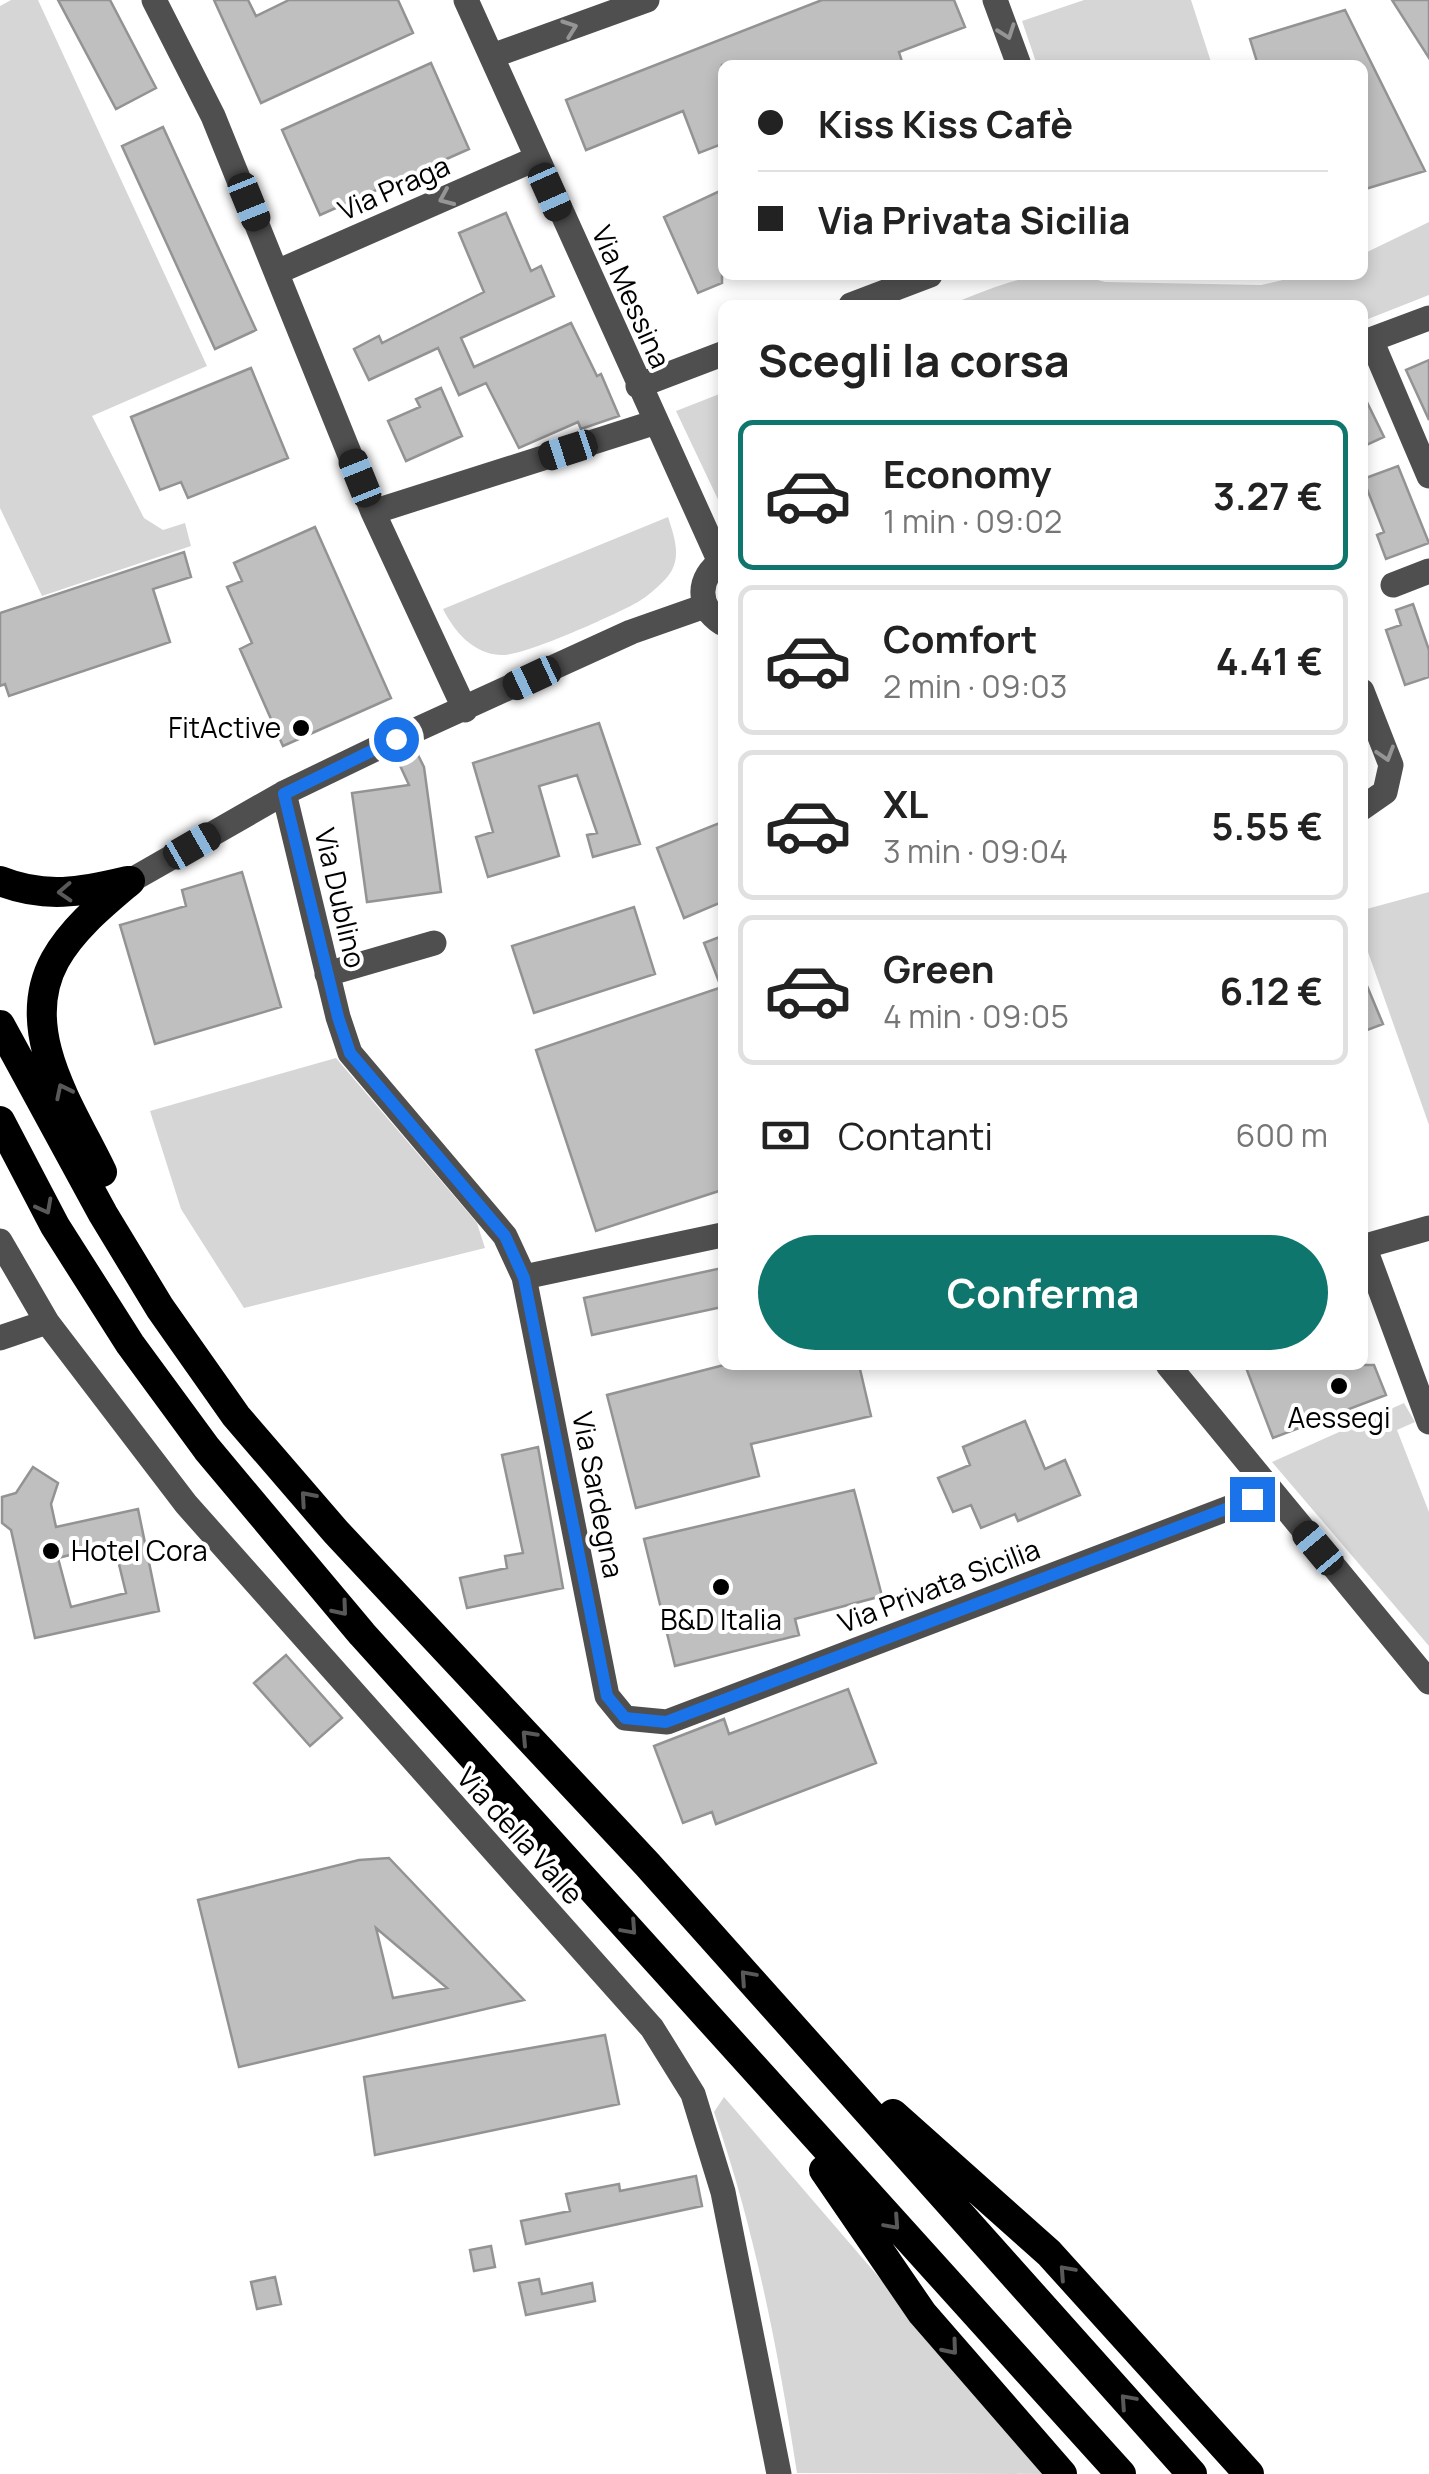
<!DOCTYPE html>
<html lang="it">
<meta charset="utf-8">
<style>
body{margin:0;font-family:Manrope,sans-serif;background:#f6f6f6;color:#222;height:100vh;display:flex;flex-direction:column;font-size:38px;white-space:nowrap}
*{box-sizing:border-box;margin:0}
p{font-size:32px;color:#767676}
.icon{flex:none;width:55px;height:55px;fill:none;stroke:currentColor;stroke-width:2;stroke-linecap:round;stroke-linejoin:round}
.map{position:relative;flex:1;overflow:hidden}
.sheet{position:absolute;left:718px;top:300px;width:650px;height:1070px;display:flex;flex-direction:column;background:#fff;border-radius:15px;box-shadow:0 5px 15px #0003}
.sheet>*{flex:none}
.top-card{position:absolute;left:718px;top:60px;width:650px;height:220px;border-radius:15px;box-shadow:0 5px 15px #0003;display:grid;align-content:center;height:220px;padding:0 40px;background:#fff}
.end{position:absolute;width:45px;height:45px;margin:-22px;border:12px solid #1a73e8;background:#fff;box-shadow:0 0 0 5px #fff}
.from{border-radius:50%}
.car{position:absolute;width:30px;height:60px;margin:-30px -15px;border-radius:12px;box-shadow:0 0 8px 2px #0007;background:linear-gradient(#222 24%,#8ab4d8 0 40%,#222 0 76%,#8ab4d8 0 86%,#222 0)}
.top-card b{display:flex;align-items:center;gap:35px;height:95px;font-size:38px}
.top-card b+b{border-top:2px solid #e0e0e0}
.top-card i{width:25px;height:25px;background:#222}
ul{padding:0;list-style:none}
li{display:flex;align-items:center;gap:30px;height:150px;margin:0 20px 15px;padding:0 20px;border:5px solid #e0e0e0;border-radius:15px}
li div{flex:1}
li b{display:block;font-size:38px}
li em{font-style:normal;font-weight:700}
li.on{border-color:#0f766e}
li>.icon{width:90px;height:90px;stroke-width:1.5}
h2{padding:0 40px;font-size:45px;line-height:120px}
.pay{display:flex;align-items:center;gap:25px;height:110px;padding:0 40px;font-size:38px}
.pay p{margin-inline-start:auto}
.button{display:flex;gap:20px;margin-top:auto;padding:20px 40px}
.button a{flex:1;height:115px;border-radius:60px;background:#0f766e;color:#fff;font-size:40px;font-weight:700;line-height:115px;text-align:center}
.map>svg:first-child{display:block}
</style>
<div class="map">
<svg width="1429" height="2474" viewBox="0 0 1429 2474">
<rect width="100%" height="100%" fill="#fff"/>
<path fill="#d6d6d6" d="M 11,0 L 38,0 L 207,366 L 92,416 L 144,518 L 163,530 L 185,523 L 191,546 L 42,596 L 0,508 L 0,6 Z
M 1084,0 L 1191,0 L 1212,65 L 1037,65 L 1022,21 Z
M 1429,222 L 1429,295 L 1363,321 L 1362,305 L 949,305 C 1005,283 1045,263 1105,282 L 1261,285 L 1304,275 L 1362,275 L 1363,254 Z
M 722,393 L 722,508 L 676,411 Z
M 668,517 C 673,533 681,553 672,570 C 667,580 648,596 638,602 C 617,614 522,657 501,655 C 473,654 454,631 443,609 Z
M 1429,892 L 1429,1125 L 1362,935 L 1363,910 Z
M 336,1058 L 477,1223 L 485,1248 L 244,1308 L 181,1209 L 150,1111 Z
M 1404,1403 L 1415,1422 L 1397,1430 L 1429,1512 L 1429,1646 L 1272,1462 Z
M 724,2097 L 1048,2474 L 797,2473 C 778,2350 755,2230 714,2112 Z"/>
<path fill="#bfbfbf" stroke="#939393" stroke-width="2.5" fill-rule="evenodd" d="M 58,0 L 110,0 L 156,88 L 116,109 Z
M 214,0 L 248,0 L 256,16 L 289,0 L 398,0 L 413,33 L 261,103 Z
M 822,0 L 954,0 L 965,27 L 899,52 L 903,65 L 722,65 L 722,144 L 699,153 L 683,111 L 586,150 L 566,100 Z
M 1392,0 L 1429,0 L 1429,58 Z
M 1345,10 L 1425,171 L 1362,190 L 1362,65 L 1258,65 L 1250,39 Z
M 431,63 L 469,149 L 320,215 L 282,130 Z
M 163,127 L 256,330 L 215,349 L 122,146 Z
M 722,190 L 722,283 L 698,293 L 664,217 Z
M 506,213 L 531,271 L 541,266 L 554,296 L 461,338 L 474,367 L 571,323 L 597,376 L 601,374 L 619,416 L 581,429 L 578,422 L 519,448 L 486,383 L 459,395 L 438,348 L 369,380 L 354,349 L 379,336 L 382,343 L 484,292 L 459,233 Z
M 1429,360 L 1429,420 L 1406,370 Z
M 251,368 L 288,458 L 188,498 L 181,482 L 160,490 L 131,417 Z
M 441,388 L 462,436 L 406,461 L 388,421 L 420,407 L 416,399 Z
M 1362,392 L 1384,437 L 1362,447 Z
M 1398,466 L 1429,543 L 1386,559 L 1377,535 L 1384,532 L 1363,479 Z
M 315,527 L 391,698 L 283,746 L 240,649 L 252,643 L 227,587 L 242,581 L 234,563 Z
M 184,552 L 191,577 L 153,589 L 170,642 L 9,696 L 5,684 L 0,686 L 0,613 Z
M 1413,604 L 1429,650 L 1429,677 L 1405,685 L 1386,630 L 1401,625 L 1396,610 Z
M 599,723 L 640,844 L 593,857 L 587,835 L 597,833 L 577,775 L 539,786 L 559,856 L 488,877 L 476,837 L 493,832 L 473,763 Z
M 416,751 L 424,767 L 441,892 L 367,902 L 352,793 L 409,785 L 397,759 Z
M 722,822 L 722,902 L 684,918 L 657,848 Z
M 242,872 L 281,1007 L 155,1044 L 120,925 L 186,906 L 182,890 Z
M 634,907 L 655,974 L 534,1013 L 512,946 Z
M 722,936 L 722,987 L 721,987 L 704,943 Z
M 1362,974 L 1383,1024 L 1362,1032 Z
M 722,987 L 722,1190 L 596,1231 L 536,1050 Z
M 722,1268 L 722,1307 L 592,1335 L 584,1298 Z
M 724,1365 L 859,1365 L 871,1416 L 751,1444 L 759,1476 L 636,1508 L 607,1395 Z
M 1245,1365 L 1374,1365 L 1386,1395 L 1273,1438 Z
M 1025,1421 L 1045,1469 L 1065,1460 L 1080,1495 L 1018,1521 L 1015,1514 L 981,1528 L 971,1505 L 953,1512 L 938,1478 L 970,1465 L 963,1447 Z
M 538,1447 L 563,1588 L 467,1608 L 460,1578 L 507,1568 L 505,1556 L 523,1553 L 502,1455 Z
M 33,1467 L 58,1483 L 51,1504 L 56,1527 L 138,1509 L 159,1611 L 35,1638 L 11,1530 L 2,1523 L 2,1497 L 16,1493 ZM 114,1544 L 126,1593 L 71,1607 L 58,1558 Z
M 854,1490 L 882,1596 L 795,1619 L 799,1635 L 675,1666 L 644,1539 Z
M 286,1655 L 342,1718 L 310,1746 L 254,1683 Z
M 848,1689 L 876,1763 L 716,1824 L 712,1812 L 683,1823 L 654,1746 L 724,1719 L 729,1734 Z
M 389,1858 L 524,2000 L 239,2067 L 198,1900 L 359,1860 ZM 376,1928 L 447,1988 L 393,1998 Z
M 605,2035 L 619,2104 L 375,2155 L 364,2077 Z
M 696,2176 L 702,2206 L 526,2244 L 521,2221 L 570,2211 L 566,2194 L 619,2184 L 620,2191 Z
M 491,2246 L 495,2267 L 474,2271 L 470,2250 Z
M 275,2277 L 281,2304 L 257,2309 L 251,2282 Z
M 539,2279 L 542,2294 L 592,2283 L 595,2301 L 526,2315 L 519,2283 Z"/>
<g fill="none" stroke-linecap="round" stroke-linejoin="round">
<path stroke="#4f4f4f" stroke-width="25" d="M 154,0 L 213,116 L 373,512 L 465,710
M 466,0 L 720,562
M 995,0 L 1019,65
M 492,56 L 647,0
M 277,272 L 535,159
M 851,305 L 930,275
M 1371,340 L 1429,476
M 1362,343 L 1429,318
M 638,386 L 722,354
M 373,512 L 656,422
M 722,561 C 697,577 696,607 722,623
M 1393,585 L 1429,571
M 1362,691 L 1391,765 L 1385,792 L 1362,808
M 284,793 L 338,1017 L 350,1053 L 505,1236 L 524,1277 L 607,1696 L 625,1718 L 667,1722 L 1271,1492
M 130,881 L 284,793 L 396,739 L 631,632 L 705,606
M 327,974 L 434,943
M 0,1241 L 47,1322 L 0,1338
M 1364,1246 L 1429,1422
M 1362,1247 L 1429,1228
M 524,1277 L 722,1235
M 47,1322 L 186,1504 L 652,2028 L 693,2094 L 723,2192 L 779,2474
M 1168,1365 L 1429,1682"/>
<path stroke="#000" stroke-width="30" d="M 0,881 C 45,899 81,892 127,881
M 0,1025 L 103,1214 L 160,1308 L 236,1416 L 336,1532 L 647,1864 L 1192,2474
M 0,1121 L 55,1226 L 130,1344 L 207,1449 L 362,1634 L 1121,2474
M 102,1172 C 72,1109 16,1031 55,960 C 73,928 103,904 130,881
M 893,2114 L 1049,2253 L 1249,2474
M 824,2170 L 922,2313 L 1062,2474"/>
</g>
<defs><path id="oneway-chevron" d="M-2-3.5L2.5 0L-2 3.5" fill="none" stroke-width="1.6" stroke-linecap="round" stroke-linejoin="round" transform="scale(2.5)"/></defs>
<g stroke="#959595">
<use href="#oneway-chevron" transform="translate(570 28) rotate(-20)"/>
<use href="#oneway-chevron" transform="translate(1007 32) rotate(70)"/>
<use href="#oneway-chevron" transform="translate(446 198) rotate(156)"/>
<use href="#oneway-chevron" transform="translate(1386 754) rotate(73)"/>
</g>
<g stroke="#595959">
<use href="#oneway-chevron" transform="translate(65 892) rotate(177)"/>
<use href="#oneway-chevron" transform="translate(63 1091) rotate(-116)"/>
<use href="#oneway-chevron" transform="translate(45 1207) rotate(62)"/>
<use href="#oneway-chevron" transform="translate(307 1498) rotate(-131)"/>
<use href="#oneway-chevron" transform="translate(341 1609) rotate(50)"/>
<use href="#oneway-chevron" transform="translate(528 1737) rotate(-133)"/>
<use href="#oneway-chevron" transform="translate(630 1928) rotate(48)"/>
<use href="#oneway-chevron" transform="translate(747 1977) rotate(-132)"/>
<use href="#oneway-chevron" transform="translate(893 2223) rotate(48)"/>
<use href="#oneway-chevron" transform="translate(1066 2272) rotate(-132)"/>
<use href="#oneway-chevron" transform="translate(951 2348) rotate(50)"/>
<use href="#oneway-chevron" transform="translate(1127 2401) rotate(-132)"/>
</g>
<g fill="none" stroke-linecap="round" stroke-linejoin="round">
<path stroke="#1a73e8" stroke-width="12" d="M 396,739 L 284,794 L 338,1017 L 350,1053 L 505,1236 L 524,1278 L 607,1696 L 625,1718 L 666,1722 L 1252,1499"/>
</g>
<g fill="#000" stroke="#fff" stroke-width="4">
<circle cx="301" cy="728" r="10"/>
<circle cx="1339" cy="1386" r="10"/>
<circle cx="51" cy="1551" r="10"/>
<circle cx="721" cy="1587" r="10"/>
</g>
<g text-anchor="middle" stroke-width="8" stroke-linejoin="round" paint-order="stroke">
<g font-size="28" fill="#000" stroke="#fff">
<text transform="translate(394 188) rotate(-24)" y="10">Via Praga</text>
<text transform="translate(631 297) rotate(66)" y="10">Via Messina</text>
<text transform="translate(340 898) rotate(77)" y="10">Via Dublino</text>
<text transform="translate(598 1495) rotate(79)" y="10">Via Sardegna</text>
<text transform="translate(939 1586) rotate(-21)" y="10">Via Privata Sicilia</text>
<text transform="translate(520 1836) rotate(48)" y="10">Via della Valle</text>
</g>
<g font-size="28" fill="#000" stroke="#fff">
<text x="281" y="738" text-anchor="end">FitActive</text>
<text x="1339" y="1428">Aessegi</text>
<text x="71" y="1561" text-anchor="start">Hotel Cora</text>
<text x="721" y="1630">B&amp;D Italia</text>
</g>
</g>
</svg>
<i class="end from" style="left:396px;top:739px"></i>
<i class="end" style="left:1252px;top:1499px"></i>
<i class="car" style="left:550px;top:192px;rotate:156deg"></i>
<i class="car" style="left:249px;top:202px;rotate:158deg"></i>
<i class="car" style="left:568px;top:450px;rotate:252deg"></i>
<i class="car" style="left:360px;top:478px;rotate:338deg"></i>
<i class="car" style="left:532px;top:678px;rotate:245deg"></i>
<i class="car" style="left:192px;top:846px;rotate:60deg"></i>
<i class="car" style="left:1318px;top:1548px;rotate:320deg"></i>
<div class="top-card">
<b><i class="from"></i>Kiss Kiss Cafè</b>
<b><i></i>Via Privata Sicilia</b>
</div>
<section class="sheet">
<h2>Scegli la corsa</h2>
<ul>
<li class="on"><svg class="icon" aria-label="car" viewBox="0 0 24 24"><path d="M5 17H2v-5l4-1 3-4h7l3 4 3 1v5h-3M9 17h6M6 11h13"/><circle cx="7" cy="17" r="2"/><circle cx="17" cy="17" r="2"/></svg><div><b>Economy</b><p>1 min · 09:02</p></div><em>3.27 €</em></li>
<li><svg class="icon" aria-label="car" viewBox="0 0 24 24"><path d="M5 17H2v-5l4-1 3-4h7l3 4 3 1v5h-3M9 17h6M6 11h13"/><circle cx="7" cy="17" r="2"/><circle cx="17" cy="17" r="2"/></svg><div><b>Comfort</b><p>2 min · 09:03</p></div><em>4.41 €</em></li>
<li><svg class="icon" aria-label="car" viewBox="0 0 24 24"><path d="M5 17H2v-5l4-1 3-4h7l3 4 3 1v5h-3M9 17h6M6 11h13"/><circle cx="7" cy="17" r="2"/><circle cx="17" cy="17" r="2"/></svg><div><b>XL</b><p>3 min · 09:04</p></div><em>5.55 €</em></li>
<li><svg class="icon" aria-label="car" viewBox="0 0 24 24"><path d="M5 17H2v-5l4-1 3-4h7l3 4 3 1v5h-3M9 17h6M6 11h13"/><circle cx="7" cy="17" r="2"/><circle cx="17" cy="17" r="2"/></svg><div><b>Green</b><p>4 min · 09:05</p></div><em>6.12 €</em></li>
</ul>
<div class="pay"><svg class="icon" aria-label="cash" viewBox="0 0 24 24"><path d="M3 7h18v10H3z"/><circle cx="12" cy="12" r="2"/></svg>Contanti<p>600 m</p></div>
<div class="button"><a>Conferma</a></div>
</section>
</div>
